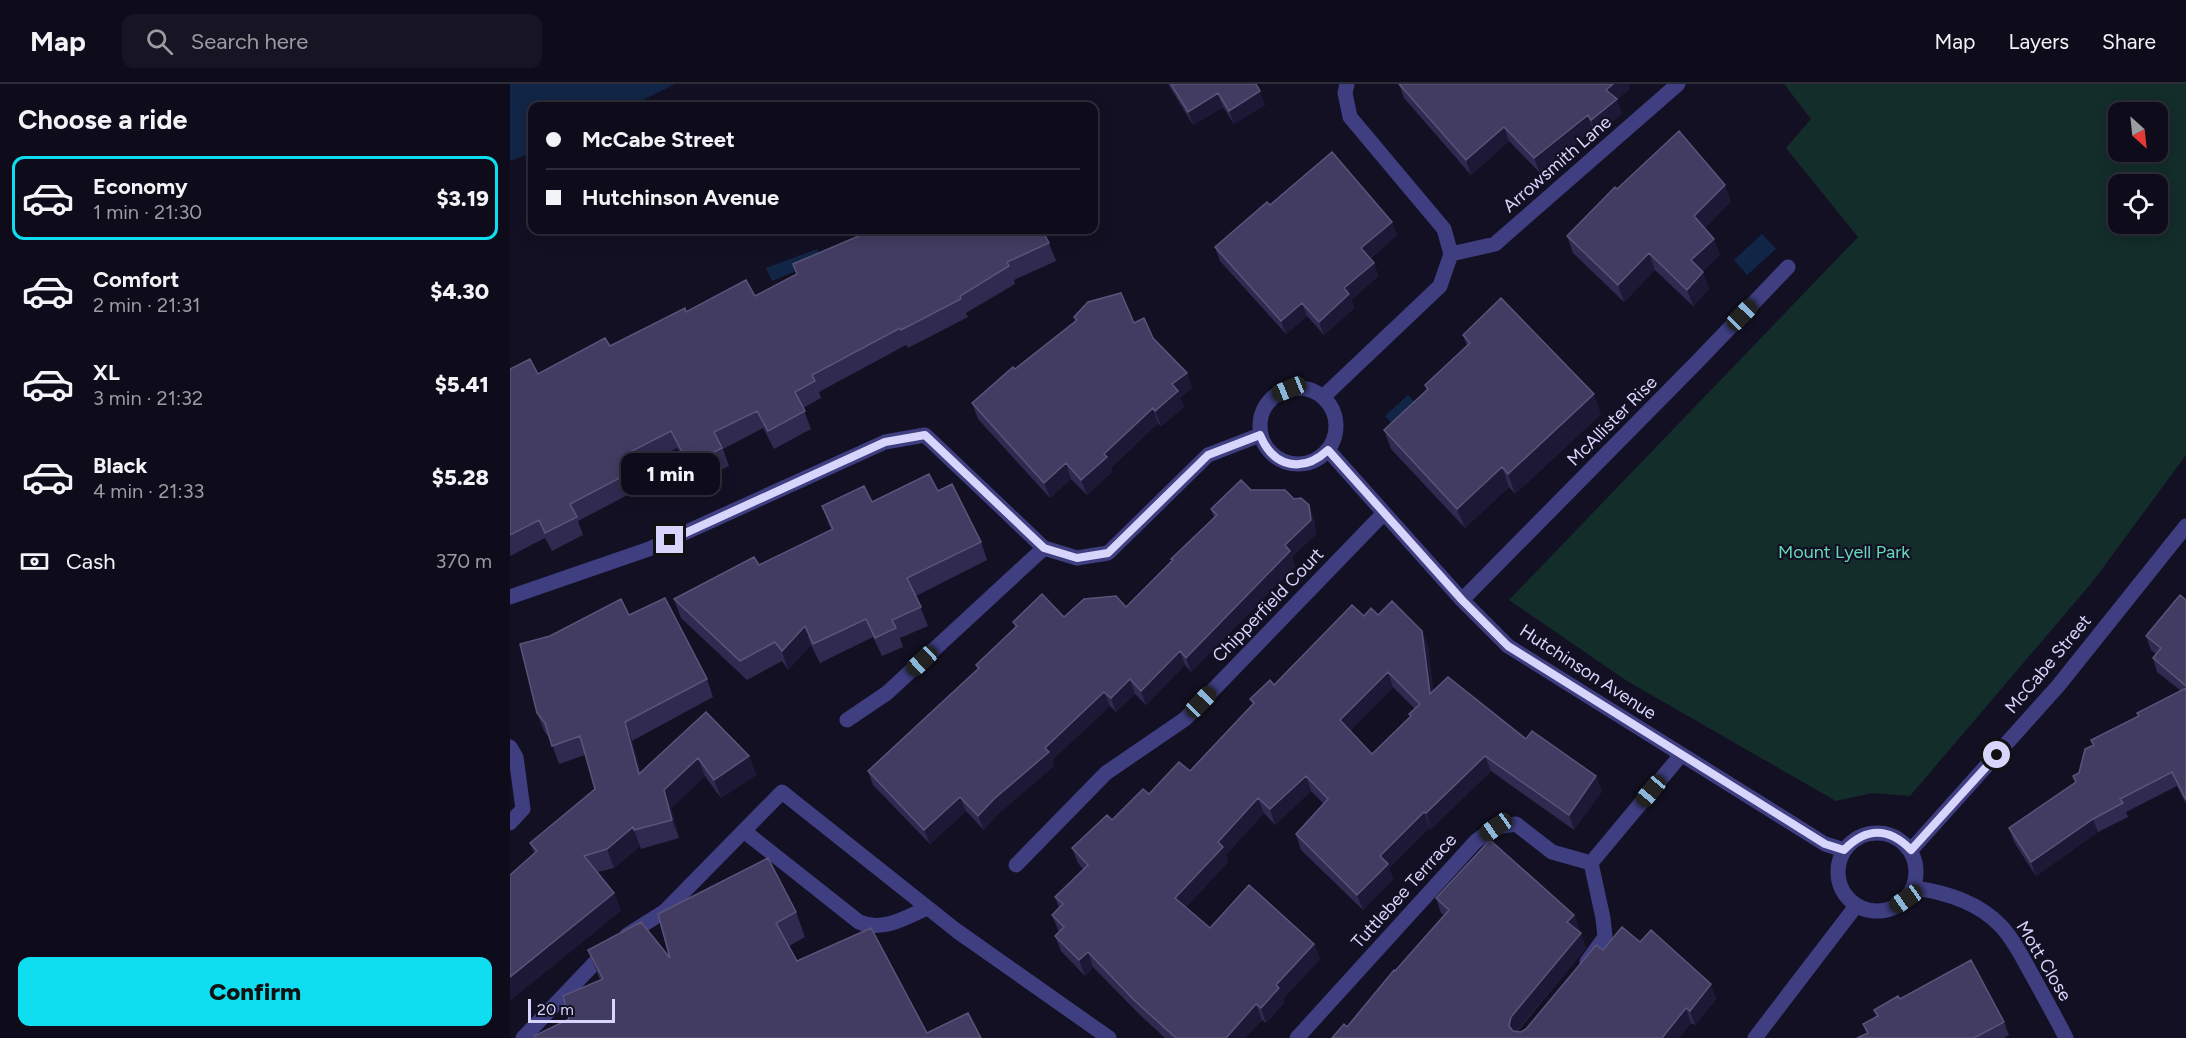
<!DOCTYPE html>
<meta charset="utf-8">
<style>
body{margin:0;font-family:Figtree,sans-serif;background:#171523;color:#f1f3f6;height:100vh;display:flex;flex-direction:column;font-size:22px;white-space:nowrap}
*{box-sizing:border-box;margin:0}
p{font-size:20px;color:#9b9ba2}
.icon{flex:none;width:33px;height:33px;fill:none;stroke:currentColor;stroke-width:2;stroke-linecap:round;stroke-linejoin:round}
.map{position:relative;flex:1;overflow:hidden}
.drawer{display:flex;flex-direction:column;background:#0e0c1a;width:510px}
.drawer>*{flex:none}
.banner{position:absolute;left:18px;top:18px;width:570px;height:132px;border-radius:12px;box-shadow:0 3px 15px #0003,0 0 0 2px #2e2c39;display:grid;align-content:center;height:132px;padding:0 18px;background:#0e0c1a}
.needle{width:39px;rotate:153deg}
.fabs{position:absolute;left:1598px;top:18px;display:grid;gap:12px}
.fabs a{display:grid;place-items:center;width:60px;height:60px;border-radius:12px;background:#0e0c1a;box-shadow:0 3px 15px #0003,0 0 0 2px #2e2c39;font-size:30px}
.scale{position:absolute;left:18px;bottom:15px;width:87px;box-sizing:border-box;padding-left:6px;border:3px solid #d8d5fc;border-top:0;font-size:16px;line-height:21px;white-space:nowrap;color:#d8d5fc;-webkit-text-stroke:4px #131023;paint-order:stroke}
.end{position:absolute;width:27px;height:27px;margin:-14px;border:8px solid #d8d5fc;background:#111;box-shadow:0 0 0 3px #111}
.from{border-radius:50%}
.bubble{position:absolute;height:42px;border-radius:12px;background:#0e0c1a;box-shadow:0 3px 15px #0003,0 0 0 2px #2e2c39;font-size:20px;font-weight:800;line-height:42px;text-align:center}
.car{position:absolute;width:18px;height:36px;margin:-18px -9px;border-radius:8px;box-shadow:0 0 4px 2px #0007;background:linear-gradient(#222 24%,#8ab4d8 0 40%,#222 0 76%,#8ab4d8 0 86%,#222 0)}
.banner b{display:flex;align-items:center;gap:21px;height:57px;font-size:22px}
.banner b+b{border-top:2px solid #2e2c39}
.banner i{width:15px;height:15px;background:#f1f3f6}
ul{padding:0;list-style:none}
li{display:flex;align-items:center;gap:18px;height:84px;margin:0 12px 9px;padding:0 6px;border:3px solid transparent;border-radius:12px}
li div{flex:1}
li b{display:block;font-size:22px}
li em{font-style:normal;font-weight:800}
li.current{border-color:#0edeef}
li>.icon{width:54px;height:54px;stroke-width:1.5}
h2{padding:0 18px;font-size:27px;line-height:72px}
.pay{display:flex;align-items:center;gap:15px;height:66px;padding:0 18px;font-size:22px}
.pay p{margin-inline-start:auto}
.primary-button{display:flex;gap:12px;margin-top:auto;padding:12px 18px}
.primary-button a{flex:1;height:69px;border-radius:12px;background:#0edeef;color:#111;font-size:24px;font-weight:800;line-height:69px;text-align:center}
header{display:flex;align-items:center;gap:36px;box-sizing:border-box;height:84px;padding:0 30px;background:#0e0c1a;border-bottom:2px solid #2e2c39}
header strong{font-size:28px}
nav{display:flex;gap:33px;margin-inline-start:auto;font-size:21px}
.search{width:420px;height:54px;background:#171523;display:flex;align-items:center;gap:15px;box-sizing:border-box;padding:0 21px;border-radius:12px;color:#9b9ba2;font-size:22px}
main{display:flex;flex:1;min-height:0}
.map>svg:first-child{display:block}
</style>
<header>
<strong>Map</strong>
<div class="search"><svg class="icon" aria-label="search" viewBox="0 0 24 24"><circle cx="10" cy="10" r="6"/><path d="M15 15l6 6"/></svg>Search here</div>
<nav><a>Map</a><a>Layers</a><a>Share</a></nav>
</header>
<main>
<section class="drawer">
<h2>Choose a ride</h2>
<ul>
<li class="current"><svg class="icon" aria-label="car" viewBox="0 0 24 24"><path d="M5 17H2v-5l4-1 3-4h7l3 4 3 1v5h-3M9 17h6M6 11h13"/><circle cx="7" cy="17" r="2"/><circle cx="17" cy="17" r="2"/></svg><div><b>Economy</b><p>1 min · 21:30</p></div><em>$3.19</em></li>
<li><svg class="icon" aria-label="car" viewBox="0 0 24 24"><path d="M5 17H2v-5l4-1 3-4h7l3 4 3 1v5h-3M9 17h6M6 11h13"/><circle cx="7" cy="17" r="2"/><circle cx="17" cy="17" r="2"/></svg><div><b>Comfort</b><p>2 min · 21:31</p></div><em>$4.30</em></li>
<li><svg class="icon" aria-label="car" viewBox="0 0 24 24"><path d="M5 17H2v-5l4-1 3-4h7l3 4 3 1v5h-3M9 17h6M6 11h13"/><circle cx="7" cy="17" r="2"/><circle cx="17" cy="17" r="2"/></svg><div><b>XL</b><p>3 min · 21:32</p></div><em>$5.41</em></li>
<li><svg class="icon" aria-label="car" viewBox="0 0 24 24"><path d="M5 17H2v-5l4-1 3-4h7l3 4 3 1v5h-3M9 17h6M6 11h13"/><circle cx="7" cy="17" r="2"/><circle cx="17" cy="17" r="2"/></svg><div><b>Black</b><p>4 min · 21:33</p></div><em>$5.28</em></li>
</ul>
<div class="pay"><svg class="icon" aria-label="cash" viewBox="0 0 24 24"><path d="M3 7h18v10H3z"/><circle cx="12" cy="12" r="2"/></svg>Cash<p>370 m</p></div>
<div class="primary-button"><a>Confirm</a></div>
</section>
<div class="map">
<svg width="1676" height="954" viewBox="0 0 1676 954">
<rect width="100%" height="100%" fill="#131023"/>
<path fill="#132d2b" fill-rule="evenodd" d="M 1274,0 L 1676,0 L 1676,371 L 1584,496 L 1400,712 L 1362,709 L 1326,717 L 1117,597 L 999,516 L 1348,153 L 1276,64 L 1301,35 ZM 1608,28 L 1647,28 L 1647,68 L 1608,68 ZM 1608,100 L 1647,100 L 1647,140 L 1608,140 Z"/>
<path fill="#112646" d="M 0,0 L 165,0 L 121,22 L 22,22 L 22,69 L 0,77 Z
M 1252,150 L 1266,165 L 1237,191 L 1224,176 Z
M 307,165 L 313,176 L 262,197 L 256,184 Z
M 898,311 L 912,326 L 889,347 L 875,332 Z"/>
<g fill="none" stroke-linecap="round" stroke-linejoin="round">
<path stroke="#3e3e80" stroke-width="15" d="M 941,170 L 985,160 L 1168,0
M750 342a38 38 0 1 1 76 0a38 38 0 1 1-76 0Z
M 813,313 L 930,202 L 941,170 L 934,145 L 840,33 L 835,9 L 837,0
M 818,366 L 952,516 L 998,562 L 1315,760 L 1334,766
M 0,513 L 139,465 L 375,358 L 415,351 L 534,464 L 567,474 L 598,469 L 698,371 L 750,351
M 952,516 L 1187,278 L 1278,183
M 337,636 L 377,609 L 534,464
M 0,663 L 6,673 L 13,725 L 0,739
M 234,747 L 349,838 C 373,848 395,834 417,824
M1328 788a39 39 0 1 1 78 0a39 39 0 1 1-78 0Z
M 1401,766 L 1548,602 L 1676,442
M 1081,779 L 1171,671
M 506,781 L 596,689 L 675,635 L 874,429
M 1404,804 C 1435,808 1469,819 1491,842 C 1504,856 1512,873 1521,889 C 1533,911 1545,932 1556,954
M 117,851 L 155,827 L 272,708 L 447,847 L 599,954
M 13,954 L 98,865
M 787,954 L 966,757 L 986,743 L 1006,740 L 1042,768 L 1081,779 L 1093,834 L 1095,853 L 1077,878
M 1245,954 L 1346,822"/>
</g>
<path fill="#312a50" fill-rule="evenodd" d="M 658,0 L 746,0 L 755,21 L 724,40 L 713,23 L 683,41 Z
M 889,0 L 1120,4 L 1107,16 L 1112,30 L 1087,50 L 1083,46 L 1030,89 L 999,57 L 961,91 L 894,14 Z
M 1107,105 L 1221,117 L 1195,144 L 1210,171 L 1192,187 L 1199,205 L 1183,222 L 1145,186 L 1114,218 L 1063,169 L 1057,152 Z
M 760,121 L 887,151 L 860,175 L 864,179 L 868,192 L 841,216 L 844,224 L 814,251 L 797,232 L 776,250 L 710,177 L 705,163 Z
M 539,159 L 546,177 L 504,196 L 505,200 L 456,229 L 458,233 L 398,264 L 396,261 L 309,308 L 311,314 L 293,324 L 301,345 L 264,365 L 253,344 L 213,365 L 219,382 L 185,399 L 167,364 L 123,388 L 129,405 L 68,437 L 73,451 L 42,467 L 35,454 L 0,472 L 0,285 L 28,290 L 100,262 L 176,228 L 245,212 Z
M 564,233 L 624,239 L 643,254 L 677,289 L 682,304 L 670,314 L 674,323 L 651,342 L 648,339 L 601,384 L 602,388 L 577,411 L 561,395 L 540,414 L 468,335 L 462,319 L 566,237 Z
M 953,251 L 1091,330 L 1005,410 L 999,403 L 955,444 L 881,365 L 874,346 L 917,307 L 915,301 L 957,262 Z
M 741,406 L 804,435 L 806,450 L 782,473 L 785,482 L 681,588 L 675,581 L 636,621 L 625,610 L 606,628 L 600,622 L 542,676 L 544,682 L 489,729 L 474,746 L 456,727 L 420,760 L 363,701 L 358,687 L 468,585 L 466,581 L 505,543 L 503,538 L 554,533 L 616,523 L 662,476 L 661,475 L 704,434 L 701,425 Z
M 428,407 L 471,458 L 477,476 L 406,512 L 418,542 L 390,554 L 393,563 L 372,572 L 363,553 L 310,579 L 301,561 L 278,586 L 272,577 L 237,596 L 171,534 L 164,515 L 249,481 L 321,446 L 312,422 L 362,418 Z
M 1676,516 L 1676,720 L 1667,702 L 1616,728 L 1618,733 L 1588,748 L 1526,792 L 1504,758 L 1499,744 L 1566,699 L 1563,692 L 1569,689 L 1583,661 L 1581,656 L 1628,632 L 1670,606 L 1647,588 L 1643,574 L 1646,570 L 1641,566 L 1636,552 Z
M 868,531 L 918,562 L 923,607 L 1016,655 L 1092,707 L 1064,746 L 981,687 L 921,745 L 920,743 L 879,784 L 883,795 L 853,826 L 791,766 L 786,750 L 814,720 L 801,707 L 765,741 L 754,729 L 716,771 L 718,778 L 676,823 L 700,844 L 804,860 L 810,875 L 773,915 L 774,919 L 756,939 L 752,936 L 735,954 L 655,954 L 630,931 L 583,883 L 575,892 L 551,867 L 545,852 L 550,848 L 548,846 L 542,831 L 549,824 L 545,813 L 573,785 L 568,779 L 562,764 L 639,710 L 680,687 L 743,621 L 740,615 L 764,601 L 854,532 ZM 883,603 L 905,625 L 899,630 L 900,633 L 862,670 L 840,647 Z
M 197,595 L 203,613 L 122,657 L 131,689 L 196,628 L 239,672 L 246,691 L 211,714 L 195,692 L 161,724 L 169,754 L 131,765 L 130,762 L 104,784 L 88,788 L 104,809 L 111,827 L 24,769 L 20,759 L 85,705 L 75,671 L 49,680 L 40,655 L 34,647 L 27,629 Z
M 926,814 L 1064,831 L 1069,845 L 1068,847 L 1076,864 L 1007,948 L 1011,948 L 1016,945 L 1093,866 L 1206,915 L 1185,941 L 1181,939 L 1169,954 L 822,954 L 837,943 L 935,832 L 931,829 Z
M 286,828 L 295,853 L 279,862 L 287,877 L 417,949 L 471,954 L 59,935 L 90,896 L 78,866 L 160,874 Z
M 1390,915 L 1494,938 L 1499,951 L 1494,954 L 1347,954 L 1357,949 L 1353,940 L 1367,933 L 1364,926 Z"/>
<path fill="#1d1836" d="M 1103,0 L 1119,0 L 1120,4 L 1107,16 L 1112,30 L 1087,50 L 1081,36 L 1096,6 Z
M 750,7 L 755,21 L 724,40 L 719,27 Z
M 708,9 L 713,23 L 683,41 L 678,28 Z
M 1078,31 L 1083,46 L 1030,89 L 1024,74 Z
M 994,43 L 999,57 L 961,91 L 956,76 Z
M 1215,101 L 1221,117 L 1190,149 L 1184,132 Z
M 882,138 L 887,151 L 856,178 L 851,164 Z
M 1204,155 L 1210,171 L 1187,193 L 1181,176 Z
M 1139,169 L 1145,186 L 1114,218 L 1108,201 Z
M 864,179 L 868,192 L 841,216 L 844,224 L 814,251 L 809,238 L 834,204 Z
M 1193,188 L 1199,205 L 1183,222 L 1177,206 Z
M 792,219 L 797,232 L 776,250 L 771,237 Z
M 677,289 L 682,304 L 670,314 L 674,323 L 651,342 L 645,327 L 662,300 Z
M 1084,310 L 1091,330 L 1005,410 L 998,390 Z
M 643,324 L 648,339 L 601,384 L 602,388 L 577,411 L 571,396 L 594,370 Z
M 556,379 L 561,395 L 540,414 L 534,399 Z
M 992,383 L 999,403 L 955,444 L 947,425 Z
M 799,421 L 804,435 L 806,450 L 782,473 L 785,482 L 681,588 L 676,574 L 775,461 Z
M 295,542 L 301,561 L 278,586 L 272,567 Z
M 912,547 L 918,562 L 926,625 L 920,610 Z
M 670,567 L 675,581 L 636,621 L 631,607 Z
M 878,588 L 883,603 L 836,651 L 830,636 Z
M 620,595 L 625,610 L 606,628 L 601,614 Z
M 594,608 L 600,622 L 542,676 L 544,682 L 489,729 L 474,746 L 468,732 L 535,664 Z
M 115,638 L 122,657 L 136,709 L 129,690 Z
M 239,672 L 246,691 L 211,714 L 204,696 Z
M 975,672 L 981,687 L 921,745 L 916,729 Z
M 188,674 L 195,692 L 161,724 L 169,754 L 162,736 L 154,706 Z
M 796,692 L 801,707 L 765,741 L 760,725 Z
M 1086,692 L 1092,707 L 1064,746 L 1059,731 Z
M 450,713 L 456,727 L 420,760 L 414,746 Z
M 748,714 L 754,729 L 716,771 L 718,778 L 671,829 L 665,814 L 708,758 Z
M 914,728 L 920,743 L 879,784 L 883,795 L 853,826 L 847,811 L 870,772 Z
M 1583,735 L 1588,748 L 1526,792 L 1521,778 Z
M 123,743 L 130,762 L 104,784 L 97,765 Z
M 104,809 L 111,827 L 0,917 L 0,893 Z
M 1064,831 L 1069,845 L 1063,853 L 1057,838 Z
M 1071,849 L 1076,864 L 1006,948 L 1005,954 L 999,942 L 1001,933 Z
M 804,860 L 810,875 L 773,915 L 774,919 L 756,939 L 751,924 L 766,901 Z
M 578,868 L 583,883 L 575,892 L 569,876 Z
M 1201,900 L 1206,915 L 1185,941 L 1180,927 Z
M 746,920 L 752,936 L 735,954 L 716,954 Z
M 1176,924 L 1181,939 L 1169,954 L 1152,954 Z"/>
<path fill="#433c62" stroke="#5a547a" stroke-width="1.5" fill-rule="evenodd" d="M 661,0 L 746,0 L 750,7 L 719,27 L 708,9 L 678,28 Z
M 889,0 L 1103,0 L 1096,6 L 1107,15 L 1081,36 L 1078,31 L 1024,74 L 994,43 L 956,76 Z
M 1169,47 L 1215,101 L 1184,132 L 1204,155 L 1181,176 L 1193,188 L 1177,206 L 1139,169 L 1108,201 L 1057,152 L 1105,103 L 1107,105 Z
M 822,68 L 882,138 L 851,164 L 864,179 L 834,204 L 839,210 L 809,238 L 792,219 L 771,237 L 705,163 L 757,118 L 760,121 Z
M 360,146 L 532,146 L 539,159 L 497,178 L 499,182 L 450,212 L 451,215 L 391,246 L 390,244 L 302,291 L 305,297 L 285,308 L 295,327 L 258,347 L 247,327 L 204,348 L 212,364 L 179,381 L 161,347 L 114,371 L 123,387 L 60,420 L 67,433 L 35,449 L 29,436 L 0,451 L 0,285 L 20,275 L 28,290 L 95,254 L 100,262 L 175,224 L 176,228 L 236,196 L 245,212 L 287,190 L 283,180 L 344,154 Z
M 611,209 L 624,239 L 634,234 L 643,254 L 677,289 L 662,300 L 668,307 L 645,327 L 643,324 L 594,370 L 597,373 L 571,396 L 556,379 L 534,399 L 462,319 L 503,283 L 505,285 L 567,236 L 564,233 L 578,218 Z
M 991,214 L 1084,310 L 998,390 L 992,383 L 947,425 L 874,346 L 918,305 L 915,301 L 960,259 L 953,251 Z
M 419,390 L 428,407 L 442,400 L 471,458 L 397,494 L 411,523 L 382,536 L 386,544 L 365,554 L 356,535 L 303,560 L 295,542 L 272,567 L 265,558 L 230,577 L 164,515 L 244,473 L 249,481 L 323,445 L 312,422 L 354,402 L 362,418 Z
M 731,396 L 741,406 L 775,406 L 784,415 L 791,414 L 799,421 L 801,436 L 775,461 L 780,467 L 676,574 L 670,567 L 631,607 L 620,595 L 601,614 L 594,608 L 535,664 L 539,668 L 484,715 L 468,732 L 450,713 L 414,746 L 358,687 L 469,584 L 466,581 L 507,542 L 503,538 L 532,510 L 554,533 L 574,515 L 606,512 L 616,523 L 663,476 L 661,475 L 707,431 L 701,425 Z
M 1670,511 L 1676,516 L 1676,602 L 1643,574 L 1651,564 L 1636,552 Z
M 155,514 L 197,595 L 115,638 L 129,690 L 196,628 L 239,672 L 204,696 L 188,674 L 154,706 L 162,736 L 124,746 L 123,743 L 97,765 L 74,772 L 104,809 L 0,893 L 0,791 L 27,767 L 20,759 L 85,705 L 70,652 L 42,662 L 35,639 L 27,629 L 10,560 L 40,552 L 111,515 L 119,531 Z
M 882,517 L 912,547 L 920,610 L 938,593 L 1016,655 L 1022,647 L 1086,692 L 1059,731 L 975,672 L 916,729 L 914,728 L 870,772 L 878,780 L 847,811 L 786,750 L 818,715 L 796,692 L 760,725 L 748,714 L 708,758 L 713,763 L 665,814 L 700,844 L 739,801 L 804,860 L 766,901 L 769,904 L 751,924 L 746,920 L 716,954 L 666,954 L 624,916 L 578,868 L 569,876 L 545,852 L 554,843 L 542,831 L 553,820 L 545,813 L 578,781 L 562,764 L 597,731 L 602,736 L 633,705 L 639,710 L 669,678 L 680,687 L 744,619 L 740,615 L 760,596 L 764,601 L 842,521 L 854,532 L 861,524 L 868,531 ZM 878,588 L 910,620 L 899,630 L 901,632 L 862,670 L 830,636 Z
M 1676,604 L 1676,716 L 1662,688 L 1610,715 L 1613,719 L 1583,735 L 1521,778 L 1499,744 L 1566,698 L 1563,692 L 1569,689 L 1575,665 L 1584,661 L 1581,656 L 1629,632 L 1627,629 Z
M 980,756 L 1064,831 L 1057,838 L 1071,849 L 1001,933 L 999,942 L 1003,947 L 1011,948 L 1016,945 L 1086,861 L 1093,866 L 1112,843 L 1130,858 L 1141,846 L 1201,900 L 1180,927 L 1176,924 L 1152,954 L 822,954 L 834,940 L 837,943 L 884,886 L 885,887 L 939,826 L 926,814 Z
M 258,774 L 286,828 L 266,839 L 287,877 L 361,844 L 417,949 L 458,929 L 471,954 L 25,954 L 24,952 L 59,935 L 53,912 L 93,895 L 78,866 L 131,838 L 160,874 L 148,830 Z
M 1461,876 L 1494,938 L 1464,954 L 1347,954 L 1358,949 L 1353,940 L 1368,932 L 1364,926 L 1388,912 L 1390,915 Z"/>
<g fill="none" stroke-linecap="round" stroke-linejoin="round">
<path stroke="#d8d5fc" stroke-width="8" d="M 160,456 L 375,358 L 415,351 L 534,464 L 567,474 L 598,469 L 698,371 L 750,351 C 763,383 792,390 818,366 L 952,516 L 998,562 L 1315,760 L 1334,766 C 1356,743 1379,743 1401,766 L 1487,671"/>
</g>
<g text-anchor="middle" stroke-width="4.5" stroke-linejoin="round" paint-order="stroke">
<g font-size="18" fill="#d8d5fc" stroke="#131023">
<text transform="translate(1047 80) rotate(-41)" y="6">Arrowsmith Lane</text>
<text transform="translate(1102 337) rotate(-45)" y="6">McAllister Rise</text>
<text transform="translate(758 521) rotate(-46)" y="6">Chipperfield Court</text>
<text transform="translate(1538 580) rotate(-50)" y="6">McCabe Street</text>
<text transform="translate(1078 588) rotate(33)" y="6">Hutchinson Avenue</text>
<text transform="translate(894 807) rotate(-48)" y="6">Tuttlebee Terrrace</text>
<text transform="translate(1534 877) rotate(59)" y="6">Mott Close</text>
</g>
<g font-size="18" fill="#65d8b9" stroke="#131023">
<text x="1334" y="474">Mount Lyell Park</text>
</g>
</g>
</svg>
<div class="fabs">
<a><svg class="needle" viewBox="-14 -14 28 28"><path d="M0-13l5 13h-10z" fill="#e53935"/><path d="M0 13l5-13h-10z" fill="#9b9ba2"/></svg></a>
<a><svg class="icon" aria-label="locate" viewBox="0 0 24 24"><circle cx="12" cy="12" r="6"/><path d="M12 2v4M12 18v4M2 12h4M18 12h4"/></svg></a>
</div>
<div class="scale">20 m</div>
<i class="end from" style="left:1487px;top:671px"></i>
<i class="end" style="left:160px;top:456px"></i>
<div class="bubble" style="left:111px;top:369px;width:99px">1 min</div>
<i class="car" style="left:1232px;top:231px;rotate:44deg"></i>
<i class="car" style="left:779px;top:305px;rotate:248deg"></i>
<i class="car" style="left:412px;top:577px;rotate:227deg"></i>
<i class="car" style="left:691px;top:618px;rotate:44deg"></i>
<i class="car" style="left:1141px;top:707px;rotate:220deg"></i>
<i class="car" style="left:986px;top:743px;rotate:235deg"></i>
<i class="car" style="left:1396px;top:815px;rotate:235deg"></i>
<div class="banner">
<b><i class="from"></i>McCabe Street</b>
<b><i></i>Hutchinson Avenue</b>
</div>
</div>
</main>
